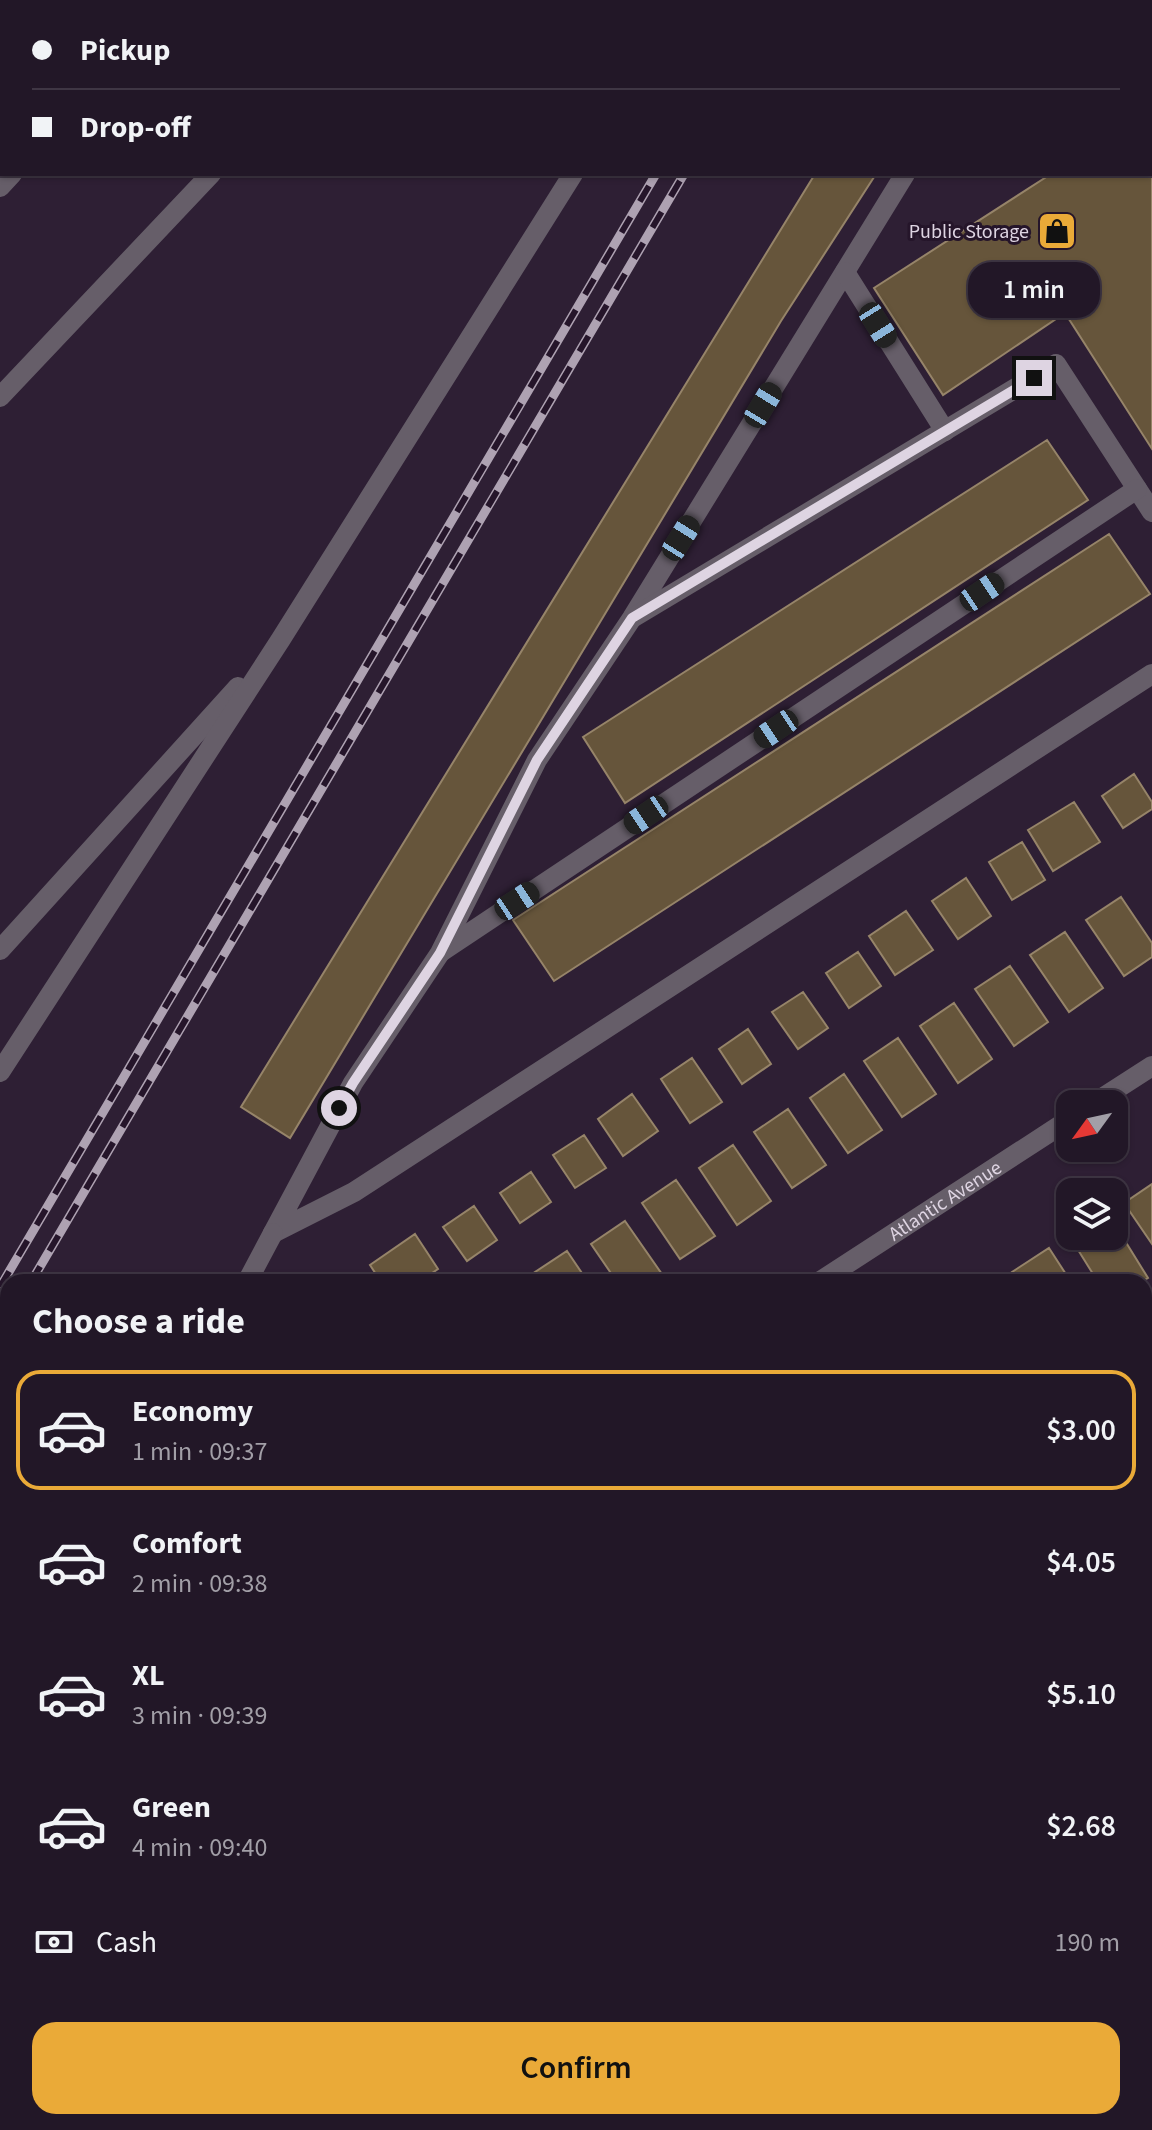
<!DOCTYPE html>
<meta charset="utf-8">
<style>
body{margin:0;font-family:"Source Sans 3",sans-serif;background:#2a202f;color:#f1f3f6;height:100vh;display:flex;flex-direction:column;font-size:30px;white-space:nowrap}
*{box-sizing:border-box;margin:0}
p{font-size:26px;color:#a29fa7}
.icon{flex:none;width:44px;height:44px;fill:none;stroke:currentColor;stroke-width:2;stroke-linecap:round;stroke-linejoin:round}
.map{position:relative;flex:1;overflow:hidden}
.details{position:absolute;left:0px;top:1274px;width:1152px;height:856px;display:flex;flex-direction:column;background:#221727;border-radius:24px 24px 0 0;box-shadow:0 2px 6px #0004,0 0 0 2px #3f3644}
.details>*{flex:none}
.banner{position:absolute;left:0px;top:0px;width:1152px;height:176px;box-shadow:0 2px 6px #0004,0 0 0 2px #3f3644;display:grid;align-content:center;height:176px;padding:0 32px;background:#221727}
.needle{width:52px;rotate:237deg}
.controls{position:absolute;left:1056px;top:1090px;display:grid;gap:16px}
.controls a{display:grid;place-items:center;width:72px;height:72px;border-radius:16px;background:#221727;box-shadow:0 2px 6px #0004,0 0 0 2px #3f3644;font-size:40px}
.end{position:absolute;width:36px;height:36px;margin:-18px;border:10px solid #ded4e2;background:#111;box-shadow:0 0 0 4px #111}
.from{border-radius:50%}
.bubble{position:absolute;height:56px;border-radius:24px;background:#221727;box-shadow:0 2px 6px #0004,0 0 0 2px #3f3644;font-size:26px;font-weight:600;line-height:56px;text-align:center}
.car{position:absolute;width:24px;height:48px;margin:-24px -12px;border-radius:10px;box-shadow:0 0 6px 2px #0007;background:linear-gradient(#222 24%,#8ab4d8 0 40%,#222 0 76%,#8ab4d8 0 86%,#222 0)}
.banner b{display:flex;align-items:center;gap:28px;height:76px;font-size:30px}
.banner b+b{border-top:2px solid #3f3644}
.banner i{width:20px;height:20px;background:#f1f3f6}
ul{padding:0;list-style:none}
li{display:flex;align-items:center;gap:24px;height:120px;margin:0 16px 12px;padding:0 16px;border:4px solid transparent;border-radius:24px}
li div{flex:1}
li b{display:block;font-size:30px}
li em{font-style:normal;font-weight:600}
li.active{border-color:#eaaa38}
li>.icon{width:72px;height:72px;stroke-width:1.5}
h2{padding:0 32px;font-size:36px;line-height:96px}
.pay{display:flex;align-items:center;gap:20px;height:88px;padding:0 32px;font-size:30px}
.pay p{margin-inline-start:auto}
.primary-button{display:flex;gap:16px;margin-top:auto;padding:16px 32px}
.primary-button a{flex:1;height:92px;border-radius:24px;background:#eaaa38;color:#111;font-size:32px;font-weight:600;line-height:92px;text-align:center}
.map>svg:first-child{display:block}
</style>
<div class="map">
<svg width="1152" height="2130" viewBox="0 0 1152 2130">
<rect width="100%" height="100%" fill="#2e1f34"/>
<path fill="#66553b" stroke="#968469" stroke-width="2" d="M 1152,109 L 1152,449 L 1065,313 L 943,395 L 874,288 L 1051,174 L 1150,174 L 1150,110 Z
M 815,174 L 876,174 L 781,321 L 290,1138 L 241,1107 Z
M 1047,440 L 1088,500 L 625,803 L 583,737 Z
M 1109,534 L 1150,594 L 554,981 L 513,920 Z
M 1134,774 L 1152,802 L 1152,809 L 1123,828 L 1102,796 Z
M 1074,802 L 1100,842 L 1053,871 L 1028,830 Z
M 1022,842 L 1045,880 L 1012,900 L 989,862 Z
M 966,878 L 991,916 L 958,939 L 932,901 Z
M 1121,897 L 1152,943 L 1152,957 L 1124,976 L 1086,920 Z
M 906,911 L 933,950 L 895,975 L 869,936 Z
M 1065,932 L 1103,988 L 1069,1012 L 1030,955 Z
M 858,952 L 881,986 L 849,1008 L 826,973 Z
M 1010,966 L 1048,1022 L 1014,1046 L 975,989 Z
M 803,992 L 828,1028 L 798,1049 L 772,1012 Z
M 954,1003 L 992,1059 L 958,1083 L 920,1026 Z
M 748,1029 L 771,1064 L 742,1084 L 719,1049 Z
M 898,1038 L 936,1094 L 902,1117 L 864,1061 Z
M 692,1058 L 722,1102 L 690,1123 L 661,1079 Z
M 844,1074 L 882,1130 L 848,1153 L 810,1098 Z
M 632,1094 L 658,1131 L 623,1156 L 598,1119 Z
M 788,1109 L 826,1165 L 792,1188 L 754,1132 Z
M 584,1135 L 606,1168 L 575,1188 L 553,1155 Z
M 733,1145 L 771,1201 L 737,1225 L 699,1168 Z
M 531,1172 L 551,1202 L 520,1223 L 500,1193 Z
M 676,1180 L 715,1236 L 680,1259 L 642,1203 Z
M 1152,1184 L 1152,1244 L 1124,1203 Z
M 474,1206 L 497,1240 L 467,1261 L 443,1227 Z
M 625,1221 L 664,1277 L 656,1282 L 617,1282 L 591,1244 Z
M 1114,1223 L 1148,1278 L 1141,1282 L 1098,1282 L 1070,1237 L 1114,1236 Z
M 415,1234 L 438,1269 L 419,1282 L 381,1282 L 370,1265 Z
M 1049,1248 L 1071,1282 L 1019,1282 L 1012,1272 Z
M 567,1251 L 588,1282 L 538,1282 L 532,1274 Z
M 1151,1540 L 1152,1598 L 1144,1603 L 1144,1544 Z
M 1152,1836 L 1152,1885 L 1144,1873 L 1144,1841 Z
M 1144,1942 L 1152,1955 L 1152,1982 L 1144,1987 Z
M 206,2122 L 323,2122 L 311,2130 L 206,2130 L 202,2124 Z"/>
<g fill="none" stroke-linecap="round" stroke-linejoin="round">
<g stroke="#665e69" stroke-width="20">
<path d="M 172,2 L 174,0"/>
<path d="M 373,2 L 375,0"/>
<path d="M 682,2 L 683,0"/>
<path d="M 1013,2 L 1014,0"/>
<path d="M 1150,12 L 1152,11"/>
<path d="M 905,174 L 632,618 L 537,760 L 440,953 L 353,1083 L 273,1233 L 354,1192 L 1152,674"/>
<path d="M 0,187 L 12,174"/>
<path d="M 845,272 L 945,431"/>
<path d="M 0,397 L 211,174"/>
<path d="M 634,617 L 1056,364 L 1152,512"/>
<path d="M 0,950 L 238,687"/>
<path d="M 441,952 L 1137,489"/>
<path d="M 0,1072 L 281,639 L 573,174"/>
<path d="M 1093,1104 L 1152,1066"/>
<path d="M 247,1282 L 273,1233"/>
<path id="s1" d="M 819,1282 L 1070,1119"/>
<path d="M 0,1565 L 8,1558"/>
<path d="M 1144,1730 L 1152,1725"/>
<path d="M 845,2122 L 851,2130"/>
<path d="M 520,2130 L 533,2122"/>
</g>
<g stroke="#aea2b2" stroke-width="9">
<path id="rail" d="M 757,2 L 758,0
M 786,2 L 787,0
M 31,1282 L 684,174
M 0,1287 L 656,174
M 0,1334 L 8,1320"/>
</g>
<use href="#rail" stroke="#25152a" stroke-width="6" stroke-dasharray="18" stroke-linecap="butt"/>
</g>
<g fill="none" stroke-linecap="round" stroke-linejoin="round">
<path stroke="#ded4e2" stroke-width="10" d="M 339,1108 L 353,1083 L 440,953 L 537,760 L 632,618 L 1034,378"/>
</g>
<defs>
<g id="shop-square" transform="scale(2)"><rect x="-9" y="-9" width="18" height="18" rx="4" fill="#eaaa38" stroke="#25152a"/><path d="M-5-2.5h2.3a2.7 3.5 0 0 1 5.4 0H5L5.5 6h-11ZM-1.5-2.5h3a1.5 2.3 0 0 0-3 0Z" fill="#111"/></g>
</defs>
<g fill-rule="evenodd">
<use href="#shop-square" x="1057" y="231"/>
</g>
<g text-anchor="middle" stroke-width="6" stroke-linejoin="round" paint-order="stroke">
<g font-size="20" fill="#ded4e2" stroke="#25152a" text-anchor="end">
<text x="1029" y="238">Public Storage</text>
</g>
<g font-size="20" fill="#ded4e2" stroke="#25152a">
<text dy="7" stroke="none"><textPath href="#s1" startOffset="150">Atlantic Avenue</textPath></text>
</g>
</g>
</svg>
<div class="controls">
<a><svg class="needle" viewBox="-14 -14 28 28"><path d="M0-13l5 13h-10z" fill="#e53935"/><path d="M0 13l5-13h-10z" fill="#a29fa7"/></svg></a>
<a><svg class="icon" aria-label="layers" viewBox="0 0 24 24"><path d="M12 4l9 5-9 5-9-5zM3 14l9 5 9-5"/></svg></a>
</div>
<i class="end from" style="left:339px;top:1108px"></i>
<i class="end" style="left:1034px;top:378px"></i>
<div class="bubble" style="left:968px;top:262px;width:132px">1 min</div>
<i class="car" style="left:878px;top:325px;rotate:148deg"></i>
<i class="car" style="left:763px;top:405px;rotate:31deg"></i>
<i class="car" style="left:681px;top:538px;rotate:32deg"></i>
<i class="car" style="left:982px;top:592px;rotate:56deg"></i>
<i class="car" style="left:776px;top:729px;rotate:236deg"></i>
<i class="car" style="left:646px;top:815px;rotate:236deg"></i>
<i class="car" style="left:517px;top:901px;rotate:57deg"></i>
<div class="banner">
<b><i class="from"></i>Pickup</b>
<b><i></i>Drop-off</b>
</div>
<section class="details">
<h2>Choose a ride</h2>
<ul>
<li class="active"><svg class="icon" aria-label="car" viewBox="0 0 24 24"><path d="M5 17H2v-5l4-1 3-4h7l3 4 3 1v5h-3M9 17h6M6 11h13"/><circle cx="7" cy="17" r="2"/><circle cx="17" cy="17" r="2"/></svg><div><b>Economy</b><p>1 min · 09:37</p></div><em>$3.00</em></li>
<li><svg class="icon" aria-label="car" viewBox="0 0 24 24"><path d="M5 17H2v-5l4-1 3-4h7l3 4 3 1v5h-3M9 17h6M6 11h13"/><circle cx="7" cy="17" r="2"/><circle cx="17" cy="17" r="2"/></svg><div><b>Comfort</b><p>2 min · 09:38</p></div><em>$4.05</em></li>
<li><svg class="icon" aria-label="car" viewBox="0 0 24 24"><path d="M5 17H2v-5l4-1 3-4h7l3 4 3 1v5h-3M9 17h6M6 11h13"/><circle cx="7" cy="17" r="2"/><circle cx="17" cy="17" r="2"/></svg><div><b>XL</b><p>3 min · 09:39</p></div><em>$5.10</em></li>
<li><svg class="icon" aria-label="car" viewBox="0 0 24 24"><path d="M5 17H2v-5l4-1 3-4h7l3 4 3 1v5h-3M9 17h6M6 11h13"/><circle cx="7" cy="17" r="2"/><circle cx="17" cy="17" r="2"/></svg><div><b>Green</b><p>4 min · 09:40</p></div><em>$2.68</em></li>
</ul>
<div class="pay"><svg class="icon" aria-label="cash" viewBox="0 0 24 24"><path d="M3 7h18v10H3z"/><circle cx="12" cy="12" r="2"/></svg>Cash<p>190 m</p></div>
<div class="primary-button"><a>Confirm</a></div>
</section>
</div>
